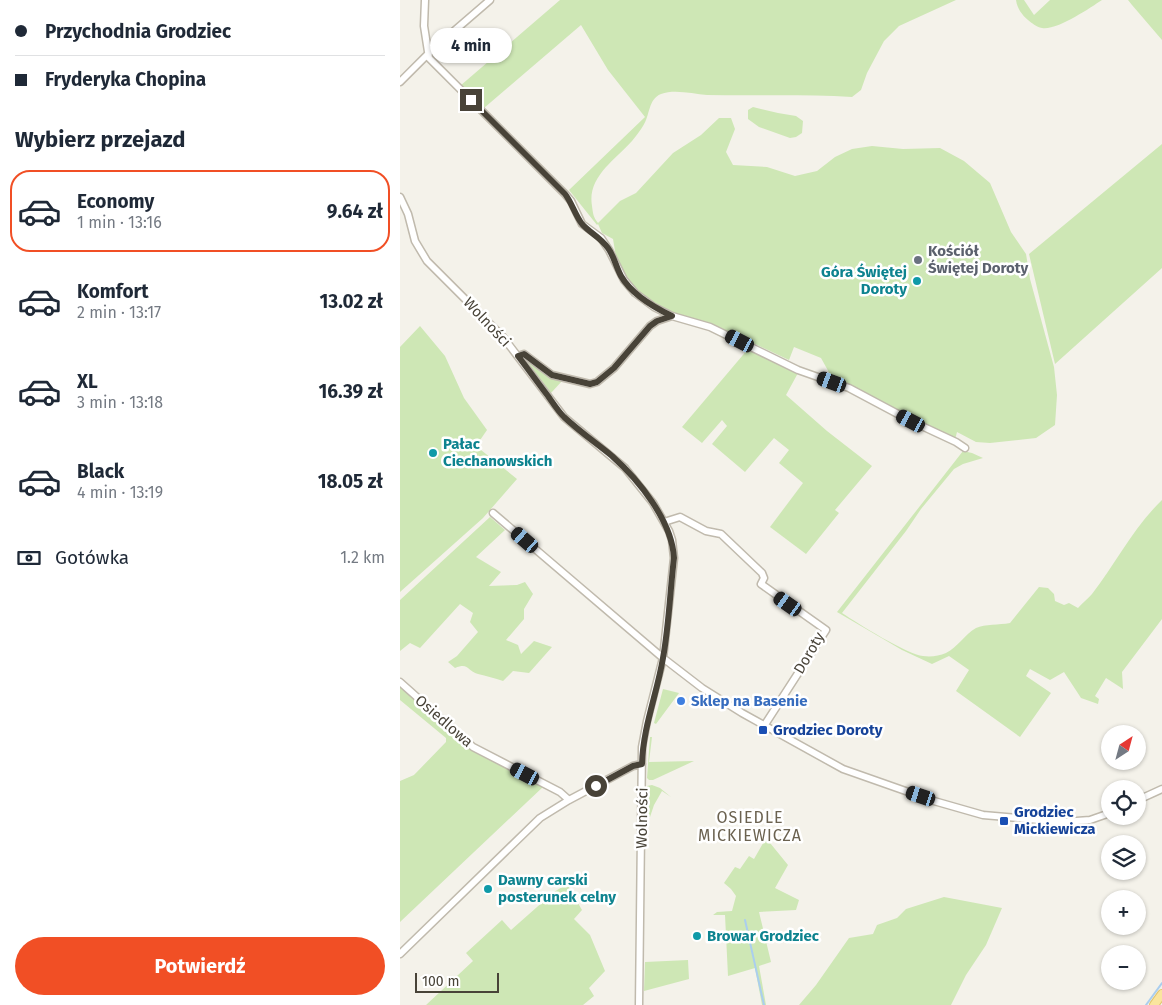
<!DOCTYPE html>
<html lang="pl">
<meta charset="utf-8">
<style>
body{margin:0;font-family:"Fira Sans",sans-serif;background:#f2f2f3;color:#1f2937;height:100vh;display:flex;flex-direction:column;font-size:19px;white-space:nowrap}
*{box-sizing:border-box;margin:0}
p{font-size:16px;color:#747a83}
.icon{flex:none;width:28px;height:28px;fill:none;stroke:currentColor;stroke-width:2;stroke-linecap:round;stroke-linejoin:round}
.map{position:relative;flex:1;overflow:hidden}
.side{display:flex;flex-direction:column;background:#fff;width:400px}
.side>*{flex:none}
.top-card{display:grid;align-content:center;height:110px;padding:0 15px;background:#fff}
.needle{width:32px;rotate:36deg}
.tools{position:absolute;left:701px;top:725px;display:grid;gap:10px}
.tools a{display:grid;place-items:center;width:45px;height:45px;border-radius:50%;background:#fff;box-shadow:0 1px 4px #0004;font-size:25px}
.scale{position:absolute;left:15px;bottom:12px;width:84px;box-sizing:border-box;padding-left:5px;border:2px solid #484338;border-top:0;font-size:14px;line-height:18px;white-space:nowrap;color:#484338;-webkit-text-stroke:4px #fff;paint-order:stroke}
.end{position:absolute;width:22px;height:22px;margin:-11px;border:6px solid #484338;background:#fff;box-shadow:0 0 0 2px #fff}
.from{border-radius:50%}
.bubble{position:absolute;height:35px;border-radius:18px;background:#fff;box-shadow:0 1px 4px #0004;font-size:16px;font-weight:700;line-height:35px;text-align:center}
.car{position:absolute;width:15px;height:30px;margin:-15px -8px;border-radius:6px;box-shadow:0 0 4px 1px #0007;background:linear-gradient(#222 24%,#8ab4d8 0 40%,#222 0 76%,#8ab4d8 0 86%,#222 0)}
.top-card b{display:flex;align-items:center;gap:18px;height:48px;font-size:19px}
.top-card b+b{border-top:1px solid #e0e1e3}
.top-card i{width:12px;height:12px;background:#1f2937}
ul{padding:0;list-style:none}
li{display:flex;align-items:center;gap:15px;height:82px;margin:0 10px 8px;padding:0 5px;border:2px solid transparent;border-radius:20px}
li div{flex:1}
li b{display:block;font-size:19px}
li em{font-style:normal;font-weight:700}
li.active{border-color:#f14f25}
li>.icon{width:45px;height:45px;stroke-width:1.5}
h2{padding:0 15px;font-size:22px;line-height:60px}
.pay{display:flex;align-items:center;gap:12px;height:55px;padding:0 15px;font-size:19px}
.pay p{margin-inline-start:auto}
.action{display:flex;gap:10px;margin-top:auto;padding:10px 15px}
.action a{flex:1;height:58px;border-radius:30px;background:#f14f25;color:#fff;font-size:20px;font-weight:700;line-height:58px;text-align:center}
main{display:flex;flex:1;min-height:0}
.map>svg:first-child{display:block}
</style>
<main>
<section class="side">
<div class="top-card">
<b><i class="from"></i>Przychodnia Grodziec</b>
<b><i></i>Fryderyka Chopina</b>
</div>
<h2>Wybierz przejazd</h2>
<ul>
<li class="active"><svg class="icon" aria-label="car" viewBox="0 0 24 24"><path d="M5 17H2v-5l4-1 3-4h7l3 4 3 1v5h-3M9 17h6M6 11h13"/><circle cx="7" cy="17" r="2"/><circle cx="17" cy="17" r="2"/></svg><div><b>Economy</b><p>1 min · 13:16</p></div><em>9.64 zł</em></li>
<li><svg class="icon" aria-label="car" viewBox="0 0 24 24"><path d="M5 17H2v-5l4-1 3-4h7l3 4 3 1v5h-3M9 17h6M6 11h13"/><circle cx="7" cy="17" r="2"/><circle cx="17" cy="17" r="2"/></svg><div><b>Komfort</b><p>2 min · 13:17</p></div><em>13.02 zł</em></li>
<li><svg class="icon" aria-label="car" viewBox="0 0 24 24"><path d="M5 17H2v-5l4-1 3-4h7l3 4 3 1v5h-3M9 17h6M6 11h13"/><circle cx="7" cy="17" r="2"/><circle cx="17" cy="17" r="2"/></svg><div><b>XL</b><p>3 min · 13:18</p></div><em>16.39 zł</em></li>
<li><svg class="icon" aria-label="car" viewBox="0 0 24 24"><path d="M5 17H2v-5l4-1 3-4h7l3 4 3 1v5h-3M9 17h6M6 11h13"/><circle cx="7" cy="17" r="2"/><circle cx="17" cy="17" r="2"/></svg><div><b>Black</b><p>4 min · 13:19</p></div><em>18.05 zł</em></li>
</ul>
<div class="pay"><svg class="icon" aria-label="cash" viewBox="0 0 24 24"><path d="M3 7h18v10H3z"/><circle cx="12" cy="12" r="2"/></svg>Gotówka<p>1.2 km</p></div>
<div class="action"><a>Potwierdź</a></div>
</section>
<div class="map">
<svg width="762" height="1005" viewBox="0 0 762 1005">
<rect width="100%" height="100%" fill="#f4f2ea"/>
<path fill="#cee7b5" d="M 160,0 L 556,0 L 499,26 L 484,41 L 467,73 L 461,90 L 452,97 C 404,94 355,96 307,95 C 293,94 275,89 261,94 C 248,99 250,116 243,126 C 240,131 236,136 232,141 C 215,160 187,177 192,206 C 193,213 193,217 198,223 L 220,201 L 236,193 L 273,153 L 301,135 L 319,118 L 331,118 L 335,129 L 326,152 L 333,165 L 367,167 L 395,176 L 417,171 L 435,157 L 452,149 L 472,146 L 503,149 L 540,148 L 564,161 L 590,183 L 611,232 L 626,254 L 630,279 L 654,367 L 657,395 L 655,425 L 636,438 L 590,443 L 576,442 L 557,432 L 555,440 L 431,376 L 421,358 L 394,347 L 389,360 L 321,328 L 265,311 L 233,289 L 217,263 L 213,239 L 202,233 L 198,224 L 197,225 L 169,190 L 245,117 L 208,70 L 181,25 L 84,108 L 60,86 Z
M 616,0 L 624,0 L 634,15 L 650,0 L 702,0 C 690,8 656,31 642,28 C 636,27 632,23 628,20 C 622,15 617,8 616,0 Z
M 728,0 L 762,0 L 762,40 L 732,5 Z
M 353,107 L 378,113 L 396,116 L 403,121 L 402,133 L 396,137 L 390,138 L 359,127 L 348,119 L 348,110 Z
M 762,144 L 762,268 L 655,364 L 629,254 Z
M 20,326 L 45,356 L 64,398 L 87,430 L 76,446 L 117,479 L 83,518 L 0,592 L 0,347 Z
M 348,349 L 398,373 L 386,395 L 427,431 L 472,466 L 435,510 L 439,513 L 406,554 L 370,527 L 403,483 L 379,463 L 389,450 L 374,438 L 345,472 L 312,444 L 327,426 L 322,420 L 302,443 L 282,427 Z
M 125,359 L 149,376 L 162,381 L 151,393 Z
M 563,451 L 572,453 L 583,458 L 563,464 L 554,469 L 521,509 L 506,531 L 442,613 C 457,623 508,655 523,656 C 531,657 539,656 546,653 C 558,647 564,635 576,628 C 585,624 599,625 610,623 L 639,587 L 648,588 L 654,594 L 655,601 L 664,605 L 669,603 L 678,608 C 682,603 688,599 692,594 C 717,562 732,529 762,500 L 762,619 L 722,672 L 723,689 L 706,678 L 695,696 L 699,699 L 698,704 L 681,698 L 664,672 L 650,680 L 630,669 L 626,676 L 651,693 L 620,737 L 556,691 L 569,670 L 549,656 L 532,664 L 502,650 L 437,612 Z
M 90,517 L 105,530 L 76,557 L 101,572 L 89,586 L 117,585 L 125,582 L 133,594 L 124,609 L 124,619 L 106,640 L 118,645 L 121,654 L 134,641 L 152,647 L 129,673 L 113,671 L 103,681 C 95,678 86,676 78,674 C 67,671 69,662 55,668 L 48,662 L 57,656 L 78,632 L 70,622 L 73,613 L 60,604 L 20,648 L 10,643 L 0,651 L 0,600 Z
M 0,685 L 71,749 L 144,786 L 0,922 L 0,781 L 14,775 L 46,742 L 46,738 L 0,700 Z
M 263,689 L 279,693 L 256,724 L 254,723 Z
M 250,737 L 252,737 L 249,762 L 294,761 L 253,780 L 249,780 L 247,778 Z
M 252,785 L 260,788 L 271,797 L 262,791 L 254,805 L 250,817 L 247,817 L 247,786 Z
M 366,838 L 388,865 L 375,888 L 399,900 L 396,910 L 359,912 L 371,962 L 359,966 L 366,1005 L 362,1005 L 355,968 L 328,976 L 325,915 L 313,915 L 317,912 L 332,911 L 336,896 L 331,889 L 324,883 L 335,867 L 340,869 L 349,856 L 354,859 Z
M 167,884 L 182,910 L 174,919 L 190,935 L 205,971 L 189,988 L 194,996 L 183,1005 L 26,1005 L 73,961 L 66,953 L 102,920 L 111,930 L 154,892 Z
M 544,897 L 602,908 L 586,945 L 566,975 L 551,1005 L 399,1005 L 416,985 L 449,938 L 473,934 L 477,925 L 497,918 L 506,909 Z
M 288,960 L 289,979 L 244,991 L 245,962 Z"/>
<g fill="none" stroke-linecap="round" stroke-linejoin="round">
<path stroke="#aaceee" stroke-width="2" d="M 345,920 L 364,1005
M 746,1005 L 762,983"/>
<g stroke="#c0baad" stroke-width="9">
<path id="minor" d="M 25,0 L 24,26 L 29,58 L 165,194 L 171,201 L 182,224 L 201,238 L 209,250 L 224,280 L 235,293 L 254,307 L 272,316 L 310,327 L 398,370 L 449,388 L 511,421 L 556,442 L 565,448
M 0,82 L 32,50 L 90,0
M 0,197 L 8,214 L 15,241 L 27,261 L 103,337 L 164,417 L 225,468 L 253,503 L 269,531 L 272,540 L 274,558 L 263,658 L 247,721 L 242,747 L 239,1005
M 118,356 L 124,354 L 152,375 L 190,384 L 197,382 L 214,368 L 250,326 L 257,321 L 272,316
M 93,513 L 263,658 L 302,688 L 342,713 L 443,769 L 534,801 L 583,815 L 663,822 L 690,820 L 710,813
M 264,522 L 280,517 L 306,531 L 321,534 L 362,573 L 364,578 L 361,584 L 426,630 L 364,726
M 0,682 L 73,747 L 160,792 L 169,800
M 738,800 L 762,789
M 0,954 L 140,818 L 169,800 L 233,766 L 242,764"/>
</g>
<g stroke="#e0c46d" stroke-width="10">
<path id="major" d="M 754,1005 L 762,994"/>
</g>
<use href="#minor" stroke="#fff" stroke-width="6"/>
<use href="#major" stroke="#fae59e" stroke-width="8"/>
</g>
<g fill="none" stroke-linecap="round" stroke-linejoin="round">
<path stroke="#484338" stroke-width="6" d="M 71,100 L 165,194 C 172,203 175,215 182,224 C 190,233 200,237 208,248 C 214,256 216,267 221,276 C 232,295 253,307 272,316 L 257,321 L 250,326 L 214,368 L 197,382 L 190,384 L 152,375 L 124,354 L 118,356 C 128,369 138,383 148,396 C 153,403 158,411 164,417 C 179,431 196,443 212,456 C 239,480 272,521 274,558 C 270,591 269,625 263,658 C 257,694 243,727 242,764 L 233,766 L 196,786"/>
</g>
<circle fill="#6b7280" stroke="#fff" stroke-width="2" cx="518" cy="260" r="5"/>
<g fill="#0f9aa8" stroke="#fff" stroke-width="2">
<circle cx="517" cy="281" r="5"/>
<circle cx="33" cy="453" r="5"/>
<circle cx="88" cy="889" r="5"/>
<circle cx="297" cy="936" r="5"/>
</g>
<circle fill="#3f7fe0" stroke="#fff" stroke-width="2" cx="281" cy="701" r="5"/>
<g fill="#1a4fb4" stroke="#fff" stroke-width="2">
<rect x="358" y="725" width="10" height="10" rx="2.5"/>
<rect x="599" y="816" width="10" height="10" rx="2.5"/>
</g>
<g text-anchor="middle" stroke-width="5" stroke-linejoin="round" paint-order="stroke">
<g font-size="15" font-weight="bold" fill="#5b616d" stroke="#fff" text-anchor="start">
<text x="528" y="256">Kościół<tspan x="528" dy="17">Świętej Doroty</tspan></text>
</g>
<g font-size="15" font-weight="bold" fill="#0d838f" stroke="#fff" text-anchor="start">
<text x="507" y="277" text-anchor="end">Góra Świętej<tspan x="507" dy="17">Doroty</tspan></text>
<text x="43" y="449">Pałac<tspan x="43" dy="17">Ciechanowskich</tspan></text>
<text x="98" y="885">Dawny carski<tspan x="98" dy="17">posterunek celny</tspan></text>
<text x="307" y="941">Browar Grodziec</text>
</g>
<g font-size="15" fill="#484338" stroke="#fff">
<text transform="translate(87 322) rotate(47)" y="5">Wolności</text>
<text transform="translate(409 653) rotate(-60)" y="5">Doroty</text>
<text transform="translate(44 721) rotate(41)" y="5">Osiedlowa</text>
<text transform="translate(242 818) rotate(-89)" y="5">Wolności</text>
</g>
<g font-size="15" font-weight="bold" fill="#366cbe" stroke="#fff" text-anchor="start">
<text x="291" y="706">Sklep na Basenie</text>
</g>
<g font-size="15" font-weight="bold" fill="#164399" stroke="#fff" text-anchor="start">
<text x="373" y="735">Grodziec Doroty</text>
<text x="614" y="817">Grodziec<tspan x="614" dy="17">Mickiewicza</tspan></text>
</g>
<g font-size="16" letter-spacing="1" fill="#6b6250" stroke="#fff">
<text x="350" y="823">OSIEDLE<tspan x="350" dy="18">MICKIEWICZA</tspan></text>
</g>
</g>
</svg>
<div class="tools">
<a><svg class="needle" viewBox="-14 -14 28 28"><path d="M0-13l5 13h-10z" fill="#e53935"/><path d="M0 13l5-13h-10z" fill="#747a83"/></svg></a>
<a><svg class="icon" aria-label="locate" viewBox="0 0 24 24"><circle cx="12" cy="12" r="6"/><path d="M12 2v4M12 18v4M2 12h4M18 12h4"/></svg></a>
<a><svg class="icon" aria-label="layers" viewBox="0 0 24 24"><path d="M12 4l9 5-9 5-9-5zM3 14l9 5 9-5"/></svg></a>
<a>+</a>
<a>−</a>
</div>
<div class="scale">100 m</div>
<i class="end from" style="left:196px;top:786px"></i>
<i class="end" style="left:71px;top:100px"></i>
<div class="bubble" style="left:30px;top:28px;width:82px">4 min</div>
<i class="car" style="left:340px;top:341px;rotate:297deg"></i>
<i class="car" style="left:432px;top:382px;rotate:290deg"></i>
<i class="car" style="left:511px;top:421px;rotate:298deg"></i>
<i class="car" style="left:125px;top:540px;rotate:311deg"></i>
<i class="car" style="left:388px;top:604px;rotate:305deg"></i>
<i class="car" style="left:125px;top:774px;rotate:297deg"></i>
<i class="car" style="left:521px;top:796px;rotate:288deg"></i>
</div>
</main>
